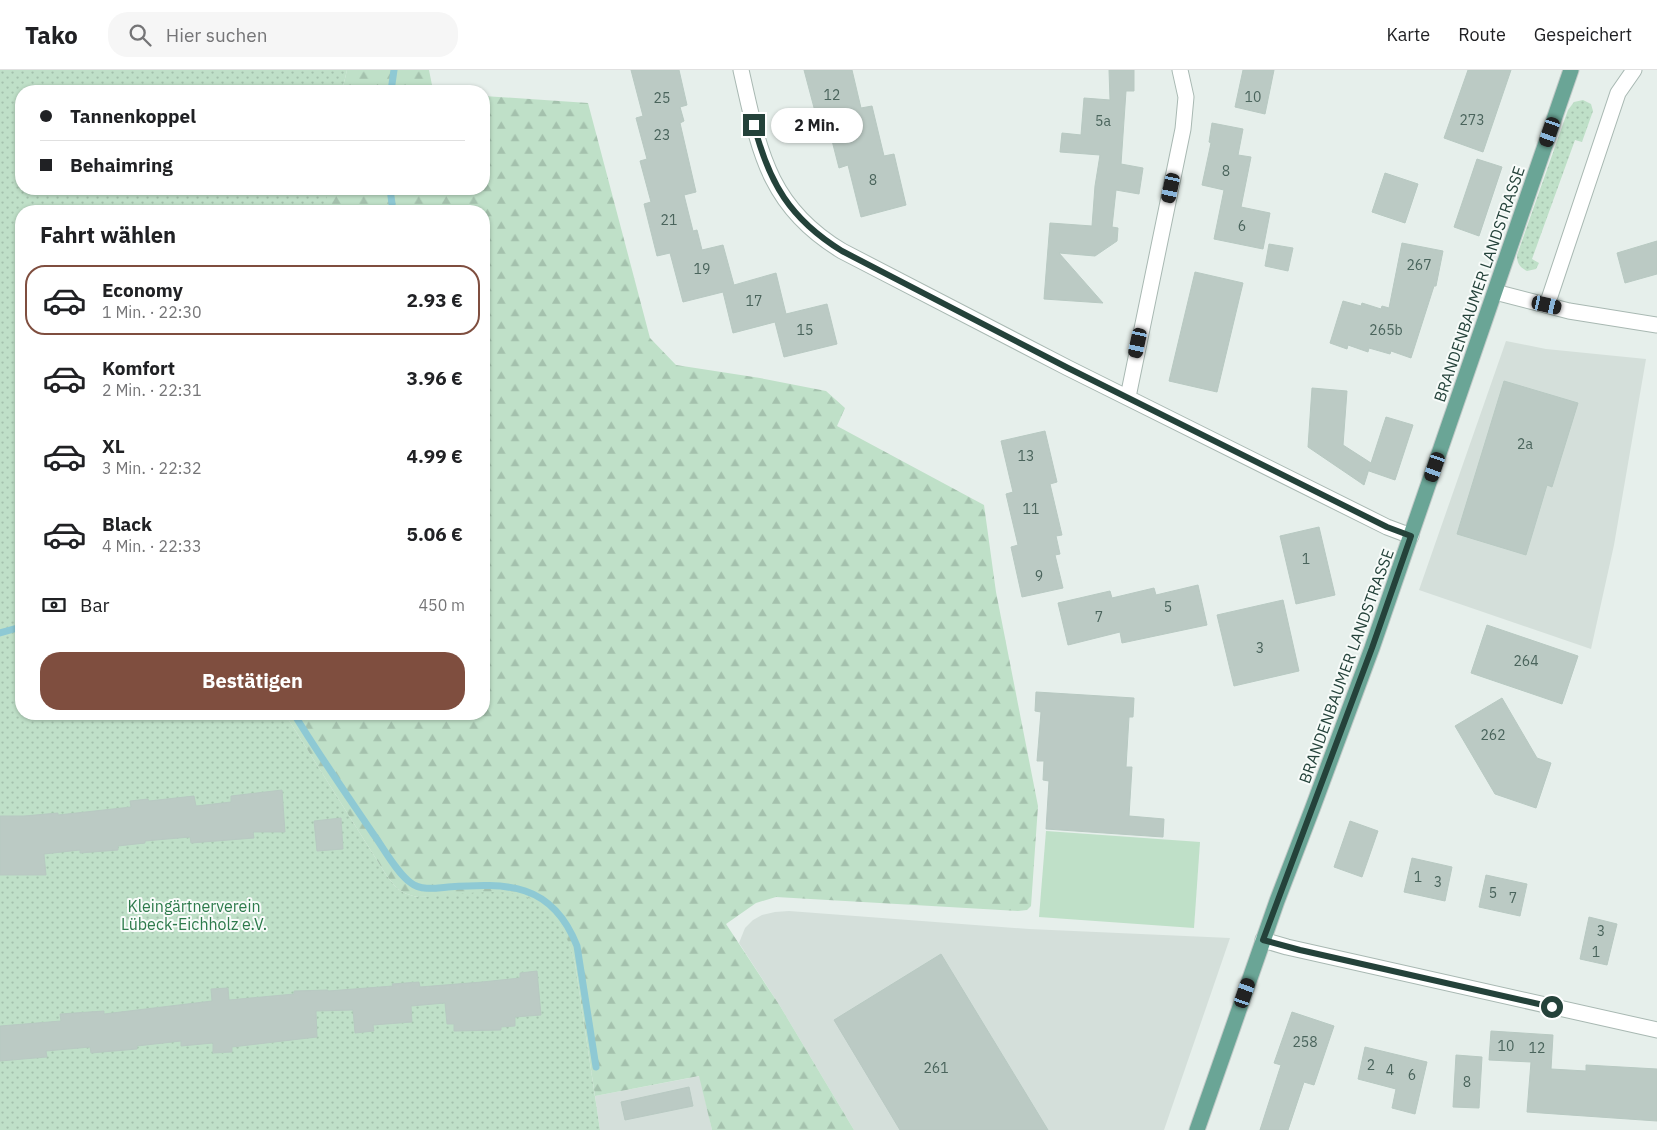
<!DOCTYPE html>
<html lang="de">
<meta charset="utf-8">
<style>
body{margin:0;font-family:"IBM Plex Sans",sans-serif;background:#f6f6f6;color:#202124;height:100vh;display:flex;flex-direction:column;font-size:19px;white-space:nowrap}
*{box-sizing:border-box;margin:0}
p{font-size:16px;color:#757577}
.icon{flex:none;width:28px;height:28px;fill:none;stroke:currentColor;stroke-width:2;stroke-linecap:round;stroke-linejoin:round}
.map{position:relative;flex:1;overflow:hidden}
.drawer{position:absolute;left:15px;top:135px;width:475px;height:515px;display:flex;flex-direction:column;background:#fff;border-radius:20px;box-shadow:0 1px 4px #0004}
.drawer>*{flex:none}
.top-card{position:absolute;left:15px;top:15px;width:475px;height:110px;border-radius:20px;box-shadow:0 1px 4px #0004;display:grid;align-content:center;height:110px;padding:0 25px;background:#fff}
.end{position:absolute;width:22px;height:22px;margin:-11px;border:6px solid #24423a;background:#fff;box-shadow:0 0 0 2px #fff}
.from{border-radius:50%}
.bubble{position:absolute;height:35px;border-radius:18px;background:#fff;box-shadow:0 1px 4px #0004;font-size:16px;font-weight:700;line-height:35px;text-align:center}
.car{position:absolute;width:15px;height:30px;margin:-15px -8px;border-radius:6px;box-shadow:0 0 4px 1px #0007;background:linear-gradient(#222 24%,#8ab4d8 0 40%,#222 0 76%,#8ab4d8 0 86%,#222 0)}
.top-card b{display:flex;align-items:center;gap:18px;height:48px;font-size:19px}
.top-card b+b{border-top:1px solid #e0e0e0}
.top-card i{width:12px;height:12px;background:#202124}
ul{padding:0;list-style:none}
li{display:flex;align-items:center;gap:15px;height:70px;margin:0 10px 8px;padding:0 15px;border:2px solid transparent;border-radius:20px}
li div{flex:1}
li b{display:block;font-size:19px}
li em{font-style:normal;font-weight:700}
li.on{border-color:#7f4e3f}
li>.icon{width:45px;height:45px;stroke-width:1.5}
h2{padding:0 25px;font-size:22px;line-height:60px}
.pay{display:flex;align-items:center;gap:12px;height:55px;padding:0 25px;font-size:19px}
.pay p{margin-inline-start:auto}
.button{display:flex;gap:10px;margin-top:auto;padding:10px 25px}
.button a{flex:1;height:58px;border-radius:20px;background:#7f4e3f;color:#fff;font-size:20px;font-weight:700;line-height:58px;text-align:center}
header{display:flex;align-items:center;gap:30px;box-sizing:border-box;height:70px;padding:0 25px;background:#fff;border-bottom:1px solid #e0e0e0}
header strong{font-size:24px}
nav{display:flex;gap:28px;margin-inline-start:auto;font-size:18px}
.search{width:350px;height:45px;background:#f6f6f6;display:flex;align-items:center;gap:12px;box-sizing:border-box;padding:0 18px;border-radius:20px;color:#757577;font-size:19px}
.map>svg:first-child{display:block}
</style>
<header>
<strong>Tako</strong>
<div class="search"><svg class="icon" aria-label="search" viewBox="0 0 24 24"><circle cx="10" cy="10" r="6"/><path d="M15 15l6 6"/></svg>Hier suchen</div>
<nav><a>Karte</a><a>Route</a><a>Gespeichert</a></nav>
</header>
<div class="map">
<svg width="1657" height="1060" viewBox="0 0 1657 1060">
<defs>
<pattern id="grass-dots" width="8" height="8" patternUnits="userSpaceOnUse" patternTransform="scale(1.25)"><rect width="8" height="8" fill="#bfe0c8"/><path d="M2 2h.1M6 6h.1" fill="none" stroke="#a4c1ad" stroke-width="1.8" stroke-linecap="round"/></pattern>
<pattern id="forest-firs" width="22" height="20" patternUnits="userSpaceOnUse" patternTransform="scale(1.25)"><rect width="22" height="20" fill="#bfe0c8"/><path d="M5 1l3.5 6h-7zM16 11l3.5 6h-7z" fill="#a4c1ad"/></pattern>
</defs>
<rect width="100%" height="100%" fill="#e6efeb"/>
<path fill="#d4dfda" d="M 1506,271 L 1546,279 L 1646,289 L 1614,475 L 1591,579 L 1419,520 Z
M 789,841 L 1029,859 L 1230,868 L 1164,1060 L 854,1060 L 780,936 L 739,873 L 745,858 L 753,850 L 762,845 L 775,842 Z
M 700,1006 L 712,1060 L 600,1060 L 595,1026 Z"/>
<path fill="url(#grass-dots)" d="M 0,0 L 347,0 L 342,21 L 21,21 L 21,119 L 327,119 L 327,141 L 21,141 L 21,644 L 285,644 L 385,803 C 396,818 399,823 418,827 C 446,825 505,816 529,826 C 556,839 569,866 575,893 L 600,1060 L 0,1060 Z
M 1583,30 L 1591,34 L 1593,41 L 1582,72 L 1575,70 L 1532,189 L 1539,193 L 1536,199 L 1527,201 C 1520,197 1517,194 1517,185 L 1568,40 L 1574,32 Z"/>
<path fill="url(#forest-firs)" d="M 347,0 L 429,0 L 432,15 L 450,21 L 342,21 Z
M 484,26 L 588,33 L 650,268 L 676,295 L 760,308 L 826,321 L 845,338 L 837,356 L 984,435 L 996,522 L 1038,736 L 1031,836 L 1027,840 L 1018,841 L 776,827 L 756,833 L 726,854 L 780,936 L 854,1060 L 712,1060 L 699,1006 L 595,1026 L 575,893 C 552,800 491,824 418,827 C 399,823 396,818 385,803 L 285,644 L 484,644 L 484,141 L 327,141 L 327,119 L 484,119 Z"/>
<path fill="#bfe0c8" d="M 1046,761 L 1200,772 L 1194,858 L 1039,847 Z"/>
<g fill="none" stroke-linecap="round" stroke-linejoin="round">
<path stroke="#8ec9d4" stroke-width="7" d="M 391,21 L 394,0
M 390,119 L 393,141
M 0,563 L 21,557
M 294,644 C 319,685 347,725 374,765 C 384,779 397,803 411,813 C 421,821 437,818 448,817 C 507,813 552,812 577,876 L 596,997"/>
</g>
<path fill="#bbcac4" stroke="#b8c9c2" d="M 631,0 L 679,0 L 687,35 L 680,37 L 684,51 L 680,53 L 696,122 L 684,125 L 693,161 L 697,160 L 702,180 L 723,175 L 734,215 L 776,203 L 786,244 L 827,234 L 837,274 L 784,287 L 775,252 L 733,263 L 723,222 L 683,232 L 670,183 L 657,186 L 644,134 L 651,132 L 640,91 L 647,89 L 636,48 L 643,46 Z
M 804,0 L 852,0 L 861,38 L 872,36 L 884,86 L 894,84 L 906,135 L 861,147 L 848,95 L 839,98 L 826,47 L 817,49 Z
M 1109,0 L 1134,0 L 1134,21 L 1126,21 L 1121,94 L 1143,98 L 1139,124 L 1116,120 L 1112,157 L 1118,158 L 1117,171 L 1095,186 L 1059,183 L 1103,233 L 1044,229 L 1050,153 L 1092,156 L 1095,116 L 1100,85 L 1060,82 L 1062,63 L 1081,65 L 1084,28 L 1110,30 Z
M 1243,0 L 1274,0 L 1265,44 L 1235,37 Z
M 1468,0 L 1511,0 L 1483,82 L 1444,68 Z
M 1212,53 L 1243,59 L 1238,85 L 1251,87 L 1241,137 L 1270,143 L 1263,179 L 1214,169 L 1224,120 L 1202,115 L 1211,73 L 1209,72 Z
M 1477,89 L 1502,97 L 1479,166 L 1454,157 Z
M 1385,103 L 1418,114 L 1405,153 L 1372,142 Z
M 1657,171 L 1657,204 L 1625,213 L 1617,183 Z
M 1402,173 L 1443,181 L 1436,216 L 1434,216 L 1411,288 L 1391,281 L 1390,284 L 1369,278 L 1368,282 L 1348,275 L 1347,279 L 1330,273 L 1343,231 L 1361,236 L 1362,233 L 1381,239 L 1382,236 L 1389,238 Z
M 1269,174 L 1293,178 L 1288,201 L 1265,196 Z
M 1195,202 L 1243,213 L 1217,322 L 1169,311 Z
M 1504,311 L 1578,333 L 1552,417 L 1547,415 L 1526,485 L 1457,464 Z
M 1312,318 L 1347,321 L 1343,375 L 1371,393 L 1386,347 L 1413,355 L 1395,410 L 1369,401 L 1369,399 L 1364,415 L 1308,377 Z
M 1045,361 L 1057,412 L 1050,414 L 1062,465 L 1056,466 L 1060,484 L 1055,485 L 1063,518 L 1022,527 L 1011,477 L 1018,475 L 1006,424 L 1013,422 L 1001,371 Z
M 1319,457 L 1335,525 L 1296,534 L 1280,466 Z
M 1198,515 L 1207,555 L 1122,573 L 1120,562 L 1068,575 L 1058,533 L 1110,521 L 1112,528 L 1154,518 L 1156,525 Z
M 1283,530 L 1299,601 L 1234,616 L 1217,545 Z
M 1487,555 L 1578,586 L 1562,634 L 1471,603 Z
M 1036,622 L 1134,628 L 1133,647 L 1129,647 L 1126,697 L 1132,697 L 1129,746 L 1164,749 L 1163,767 L 1046,759 L 1049,711 L 1043,710 L 1044,691 L 1037,691 L 1041,642 L 1035,641 Z
M 1502,628 L 1537,688 L 1551,693 L 1536,738 L 1495,724 L 1455,656 Z
M 282,720 L 285,762 L 253,762 L 254,768 L 191,773 L 190,767 L 145,771 L 145,773 L 118,776 L 118,780 L 80,783 L 80,780 L 44,784 L 46,805 L 0,805 L 0,746 L 24,746 L 58,743 L 58,745 L 131,737 L 130,731 L 148,729 L 149,731 L 194,726 L 196,736 L 231,732 L 231,726 Z
M 341,748 L 343,779 L 317,781 L 314,751 Z
M 1350,751 L 1378,761 L 1362,807 L 1334,797 Z
M 1412,788 L 1452,797 L 1445,831 L 1404,822 Z
M 1486,805 L 1527,814 L 1520,846 L 1479,837 Z
M 1589,847 L 1617,854 L 1607,895 L 1580,889 Z
M 941,884 L 1048,1060 L 900,1060 L 834,950 Z
M 537,901 L 541,945 L 515,947 L 515,956 L 501,957 L 501,960 L 454,961 L 454,954 L 447,954 L 445,933 L 411,936 L 412,952 L 373,955 L 374,961 L 355,963 L 353,940 L 316,941 L 317,967 L 232,977 L 232,982 L 213,983 L 213,973 L 181,976 L 181,971 L 137,976 L 137,979 L 91,983 L 90,977 L 46,981 L 47,987 L 0,991 L 0,956 L 61,951 L 60,944 L 104,941 L 104,944 L 212,931 L 211,919 L 228,918 L 229,930 L 294,924 L 294,921 L 328,920 L 328,921 L 393,916 L 392,914 L 419,912 L 420,917 L 482,912 L 520,908 L 520,903 Z
M 1292,942 L 1334,956 L 1314,1015 L 1304,1012 L 1288,1060 L 1260,1060 L 1281,995 L 1274,993 Z
M 1491,961 L 1553,965 L 1551,999 L 1586,1001 L 1586,995 L 1657,999 L 1657,1051 L 1527,1042 L 1531,992 L 1489,990 Z
M 1365,977 L 1427,992 L 1415,1044 L 1392,1038 L 1396,1019 L 1358,1009 Z
M 1456,985 L 1482,987 L 1479,1038 L 1453,1037 Z
M 689,1017 L 693,1036 L 625,1050 L 621,1032 Z"/>
<g fill="none" stroke-linecap="round" stroke-linejoin="round">
<g stroke="#a8b8b2" stroke-width="17">
<path id="minor" d="M 741,0 C 759,79 767,136 842,181 L 1068,298 L 1387,457 L 1411,466
M 1495,222 L 1569,241 L 1657,255
M 1547,235 L 1618,23 L 1634,0
M 1128,327 L 1183,59 L 1186,27 L 1180,0
M 1263,870 L 1287,877 L 1657,960"/>
</g>
<g stroke="#c2cac8" stroke-width="17">
<path id="major" d="M 1197,1060 L 1277,831 L 1313,737 L 1372,578 L 1571,0"/>
</g>
<use href="#minor" stroke="#fff" stroke-width="15"/>
<use href="#major" stroke="#6aa596" stroke-width="15"/>
</g>
<g fill="none" stroke-linecap="round" stroke-linejoin="round">
<path stroke="#24423a" stroke-width="6" d="M 754,55 C 769,113 790,149 842,181 L 1068,298 L 1387,457 L 1411,466 L 1372,578 L 1263,870 L 1300,880 L 1552,937"/>
</g>
<g text-anchor="middle" stroke-width="4" stroke-linejoin="round" paint-order="stroke">
<g font-size="14" fill="#4a645c">
<text x="832" y="30">12</text>
<text x="1253" y="32">10</text>
<text x="662" y="33">25</text>
<text x="1472" y="55">273</text>
<text x="1103" y="56">5a</text>
<text x="662" y="70">23</text>
<text x="1226" y="106">8</text>
<text x="873" y="115">8</text>
<text x="669" y="155">21</text>
<text x="1242" y="161">6</text>
<text x="1419" y="200">267</text>
<text x="702" y="204">19</text>
<text x="754" y="236">17</text>
<text x="805" y="265">15</text>
<text x="1386" y="265">265b</text>
<text x="1525" y="379">2a</text>
<text x="1026" y="391">13</text>
<text x="1031" y="444">11</text>
<text x="1306" y="494">1</text>
<text x="1039" y="511">9</text>
<text x="1168" y="542">5</text>
<text x="1099" y="552">7</text>
<text x="1260" y="583">3</text>
<text x="1526" y="596">264</text>
<text x="1493" y="670">262</text>
<text x="1418" y="812">1</text>
<text x="1438" y="817">3</text>
<text x="1493" y="828">5</text>
<text x="1513" y="833">7</text>
<text x="1601" y="866">3</text>
<text x="1596" y="887">1</text>
<text x="1305" y="977">258</text>
<text x="1506" y="981">10</text>
<text x="1537" y="983">12</text>
<text x="1371" y="1000">2</text>
<text x="936" y="1003">261</text>
<text x="1390" y="1005">4</text>
<text x="1412" y="1010">6</text>
<text x="1467" y="1017">8</text>
</g>
<g font-size="16" fill="#24423a" stroke="#f7fbf9">
<text transform="translate(1479 214) rotate(-71)" y="6">BRANDENBAUMER LANDSTRASSE</text>
<text transform="translate(1346 596) rotate(-70)" y="6">BRANDENBAUMER LANDSTRASSE</text>
</g>
<g font-size="16" fill="#2d7a4b" stroke="#f7fbf9">
<text x="194" y="842">Kleingärtnerverein<tspan x="194" dy="18">Lübeck-Eichholz e.V.</tspan></text>
</g>
</g>
</svg>
<i class="end from" style="left:1552px;top:937px"></i>
<i class="end" style="left:754px;top:55px"></i>
<div class="bubble" style="left:771px;top:38px;width:92px">2 Min.</div>
<i class="car" style="left:1550px;top:62px;rotate:199deg"></i>
<i class="car" style="left:1171px;top:118px;rotate:192deg"></i>
<i class="car" style="left:1547px;top:235px;rotate:103deg"></i>
<i class="car" style="left:1138px;top:273px;rotate:192deg"></i>
<i class="car" style="left:1435px;top:397px;rotate:199deg"></i>
<i class="car" style="left:1245px;top:923px;rotate:19deg"></i>
<div class="top-card">
<b><i class="from"></i>Tannenkoppel</b>
<b><i></i>Behaimring</b>
</div>
<section class="drawer">
<h2>Fahrt wählen</h2>
<ul>
<li class="on"><svg class="icon" aria-label="car" viewBox="0 0 24 24"><path d="M5 17H2v-5l4-1 3-4h7l3 4 3 1v5h-3M9 17h6M6 11h13"/><circle cx="7" cy="17" r="2"/><circle cx="17" cy="17" r="2"/></svg><div><b>Economy</b><p>1 Min. · 22:30</p></div><em>2.93 €</em></li>
<li><svg class="icon" aria-label="car" viewBox="0 0 24 24"><path d="M5 17H2v-5l4-1 3-4h7l3 4 3 1v5h-3M9 17h6M6 11h13"/><circle cx="7" cy="17" r="2"/><circle cx="17" cy="17" r="2"/></svg><div><b>Komfort</b><p>2 Min. · 22:31</p></div><em>3.96 €</em></li>
<li><svg class="icon" aria-label="car" viewBox="0 0 24 24"><path d="M5 17H2v-5l4-1 3-4h7l3 4 3 1v5h-3M9 17h6M6 11h13"/><circle cx="7" cy="17" r="2"/><circle cx="17" cy="17" r="2"/></svg><div><b>XL</b><p>3 Min. · 22:32</p></div><em>4.99 €</em></li>
<li><svg class="icon" aria-label="car" viewBox="0 0 24 24"><path d="M5 17H2v-5l4-1 3-4h7l3 4 3 1v5h-3M9 17h6M6 11h13"/><circle cx="7" cy="17" r="2"/><circle cx="17" cy="17" r="2"/></svg><div><b>Black</b><p>4 Min. · 22:33</p></div><em>5.06 €</em></li>
</ul>
<div class="pay"><svg class="icon" aria-label="cash" viewBox="0 0 24 24"><path d="M3 7h18v10H3z"/><circle cx="12" cy="12" r="2"/></svg>Bar<p>450 m</p></div>
<div class="button"><a>Bestätigen</a></div>
</section>
</div>
